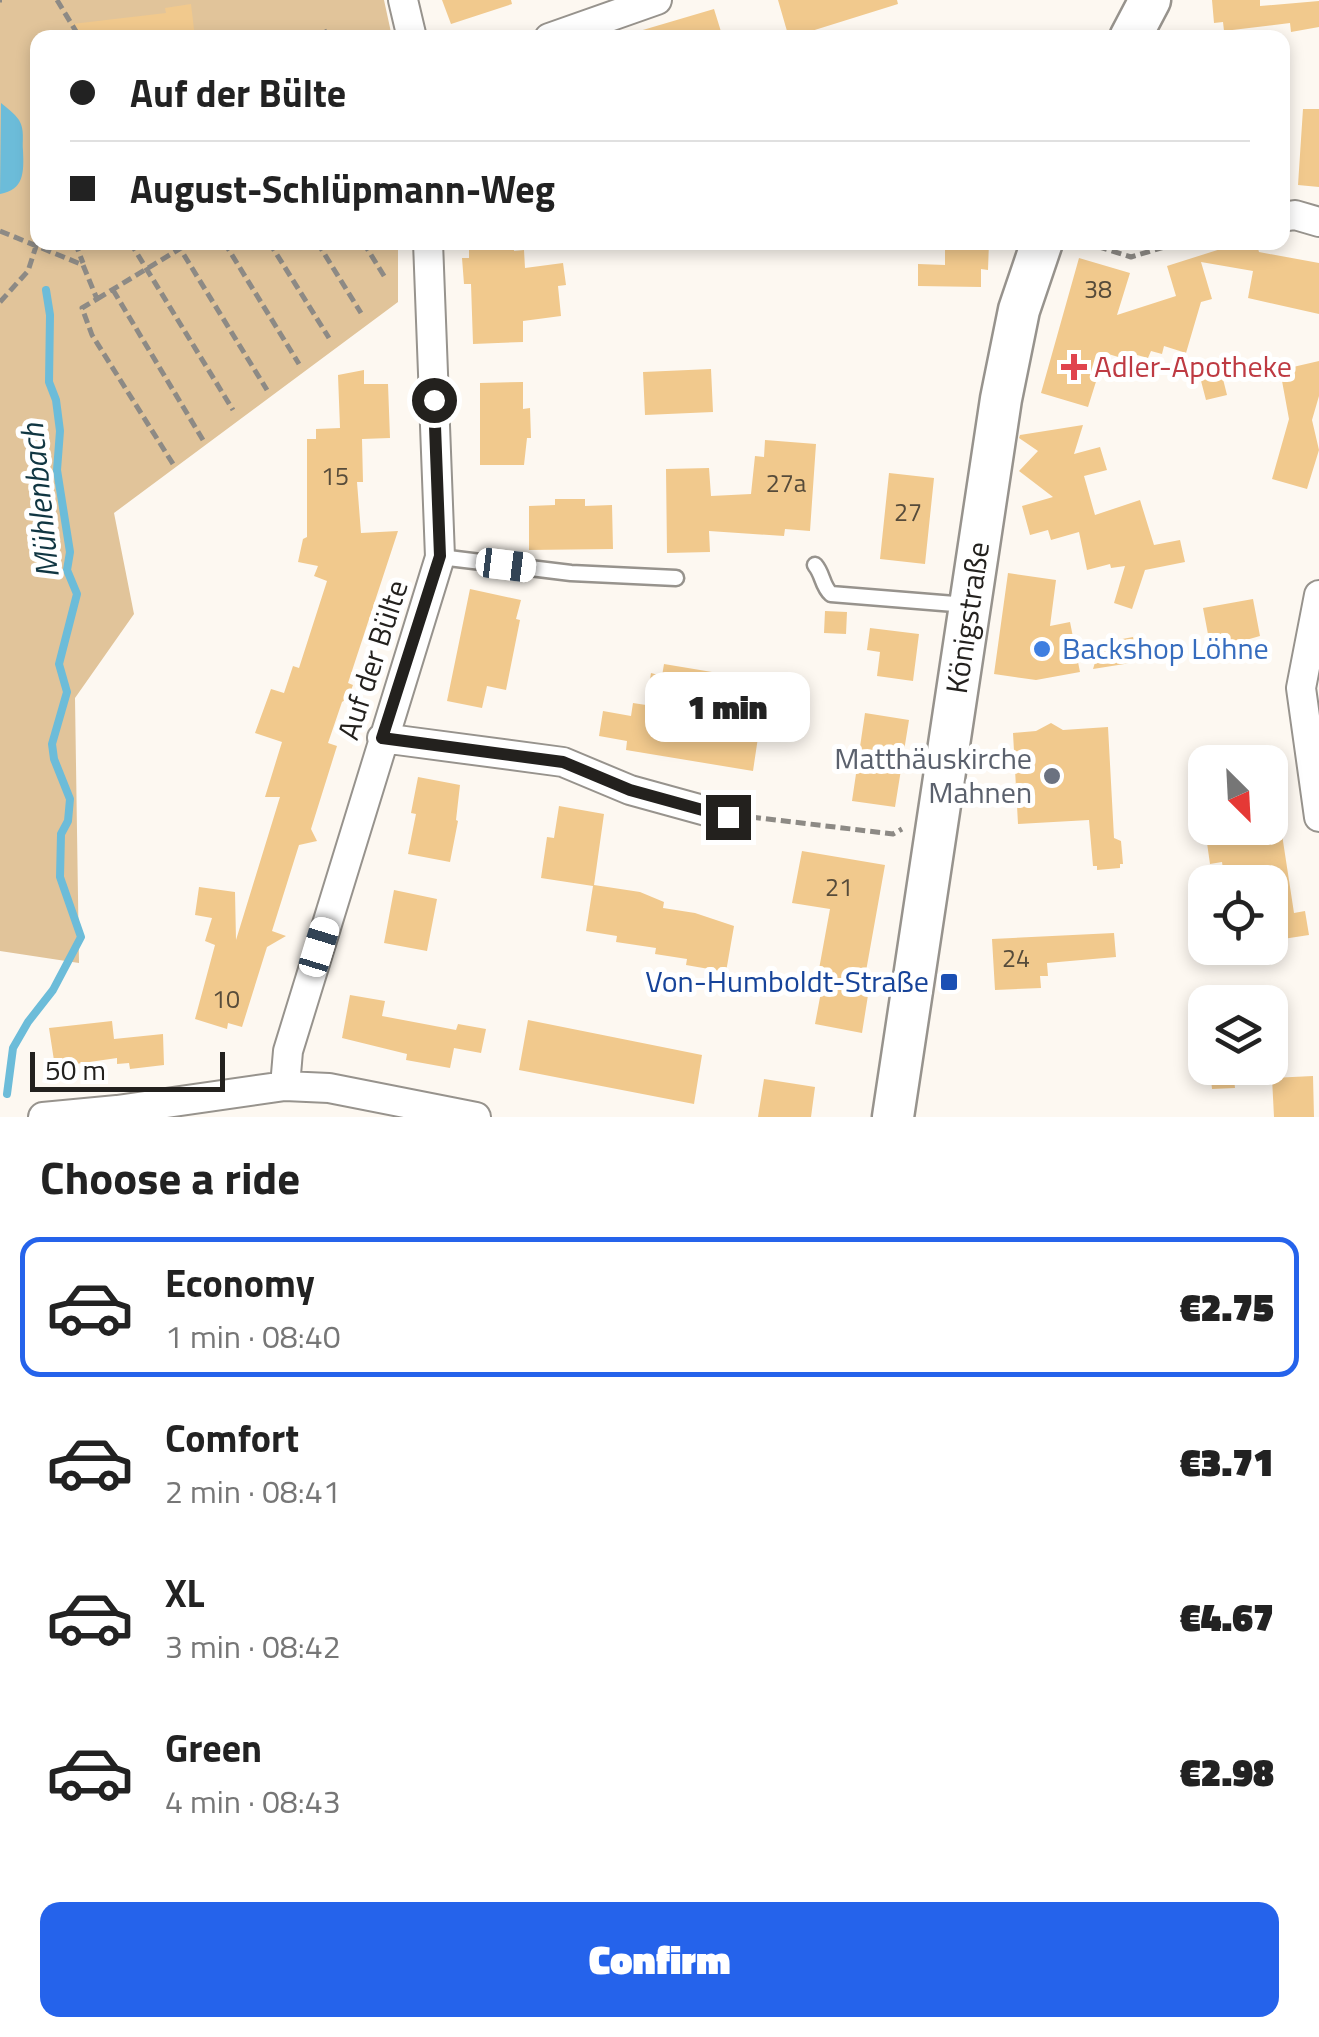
<!DOCTYPE html>
<meta charset="utf-8">
<style>
body{margin:0;font-family:"Titillium Web",sans-serif;background:#f6f6f6;color:#222;height:100vh;display:flex;flex-direction:column;font-size:38px;white-space:nowrap}
*{box-sizing:border-box;margin:0}
p{font-size:32px;color:#767676}
.icon{flex:none;width:55px;height:55px;fill:none;stroke:currentColor;stroke-width:2;stroke-linecap:round;stroke-linejoin:round}
.map{position:relative;height:1117px;overflow:hidden}
.details{display:flex;flex-direction:column;background:#fff;flex:1}
.details>*{flex:none}
.hud{position:absolute;left:30px;top:30px;width:1260px;height:220px;border-radius:20px;box-shadow:0 5px 15px #0003;display:grid;align-content:center;height:220px;padding:0 40px;background:#fff}
.needle{width:65px;rotate:156deg}
.buttons{position:absolute;left:1188px;top:745px;display:grid;gap:20px}
.buttons a{display:grid;place-items:center;width:100px;height:100px;border-radius:20px;background:#fff;box-shadow:0 5px 15px #0003;font-size:50px}
.scale{position:absolute;left:30px;bottom:25px;width:195px;box-sizing:border-box;padding-left:10px;border:5px solid #23211e;border-top:0;font-size:28px;line-height:35px;white-space:nowrap;color:#23211e;-webkit-text-stroke:8px #fff;paint-order:stroke}
.end{position:absolute;width:45px;height:45px;margin:-22px;border:12px solid #23211e;background:#fff;box-shadow:0 0 0 5px #fff}
.from{border-radius:50%}
.bubble{position:absolute;height:70px;border-radius:20px;background:#fff;box-shadow:0 5px 15px #0003;font-size:32px;font-weight:800;line-height:70px;text-align:center}
.car{position:absolute;width:30px;height:60px;margin:-30px -15px;border-radius:12px;box-shadow:0 0 8px 2px #0007;background:linear-gradient(#fff 24%,#345 0 40%,#fff 0 76%,#345 0 86%,#fff 0)}
.hud b{display:flex;align-items:center;gap:35px;height:95px;font-size:38px}
.hud b+b{border-top:2px solid #e0e0e0}
.hud i{width:25px;height:25px;background:#222}
ul{padding:0;list-style:none}
li{display:flex;align-items:center;gap:30px;height:140px;margin:0 20px 15px;padding:0 20px;border:5px solid transparent;border-radius:20px}
li div{flex:1}
li b{display:block;font-size:38px}
li em{font-style:normal;font-weight:800}
li.selected{border-color:#2563eb}
li>.icon{width:90px;height:90px;stroke-width:1.5}
h2{padding:0 40px;font-size:45px;line-height:120px}
.action{display:flex;gap:20px;margin-top:auto;padding:20px 40px}
.action a{flex:1;height:115px;border-radius:20px;background:#2563eb;color:#fff;font-size:40px;font-weight:800;line-height:115px;text-align:center}
.map>svg:first-child{display:block}
</style>
<div class="map">
<svg width="1319" height="1117" viewBox="0 0 1319 1117">
<rect width="100%" height="100%" fill="#fdf8f1"/>
<path fill="#e1c49a" d="M 0,0 L 384,0 L 392,37 L 38,38 L 38,242 L 398,243 L 398,302 L 114,513 L 134,614 L 75,698 L 79,963 L 0,951 Z"/>
<path fill="#6cbcd9" d="M 1,103 C 7,108 14,113 19,120 C 25,130 22,140 23,151 C 24,172 24,190 0,194 Z"/>
<g fill="none" stroke-linecap="round" stroke-linejoin="round">
<path stroke="#6cbcd9" stroke-width="8" d="M 7,1094 L 13,1048 L 28,1022 L 53,990 L 81,937 L 60,877 L 61,834 L 68,821 L 70,799 L 54,759 L 52,744 L 67,692 L 59,664 L 77,594 L 67,570 L 70,552 L 57,470 L 60,431 L 56,400 L 49,382 L 50,315 L 46,290"/>
</g>
<path fill="#f1c98d" d="M 442,0 L 511,0 L 512,4 L 451,24 Z
M 778,0 L 897,0 L 898,4 L 789,38 Z
M 1212,0 L 1260,0 L 1260,6 L 1319,1 L 1319,27 L 1291,32 L 1290,23 L 1224,31 L 1223,22 L 1214,23 Z
M 191,4 L 195,38 L 73,38 L 72,24 L 166,13 L 165,8 Z
M 714,9 L 723,38 L 637,38 L 636,32 Z
M 1303,109 L 1319,109 L 1319,187 L 1298,185 Z
M 469,242 L 514,242 L 514,251 L 524,250 L 525,268 L 563,263 L 566,285 L 558,286 L 561,316 L 523,321 L 523,342 L 473,344 L 471,284 L 464,284 L 462,258 L 469,258 Z
M 945,242 L 989,242 L 988,270 L 981,269 L 981,287 L 918,286 L 918,264 L 945,265 Z
M 1228,242 L 1256,242 L 1259,252 L 1319,263 L 1319,314 L 1248,298 L 1253,271 L 1201,262 L 1212,299 L 1201,302 L 1186,353 L 1164,346 L 1162,354 L 1151,351 L 1148,358 L 1137,355 L 1135,362 L 1105,353 L 1088,407 L 1041,393 L 1079,258 L 1130,273 L 1117,315 L 1176,296 L 1167,266 L 1227,247 Z
M 1319,361 L 1319,396 L 1312,420 L 1319,450 L 1307,489 L 1272,479 L 1289,419 L 1280,370 Z
M 711,369 L 713,412 L 645,415 L 643,372 Z
M 364,370 L 364,384 L 388,384 L 390,438 L 362,439 L 363,482 L 357,482 L 361,533 L 398,531 L 348,683 L 353,685 L 348,698 L 342,702 L 328,743 L 337,746 L 311,829 L 317,841 L 299,845 L 272,931 L 286,936 L 267,947 L 242,1027 L 228,1023 L 227,1029 L 195,1019 L 215,945 L 205,941 L 212,918 L 195,915 L 199,887 L 235,892 L 236,940 L 280,797 L 265,797 L 282,742 L 255,733 L 271,689 L 284,693 L 293,666 L 299,668 L 327,581 L 314,576 L 318,566 L 298,562 L 303,539 L 307,537 L 307,439 L 316,439 L 316,429 L 340,428 L 338,375 Z
M 1221,371 L 1227,395 L 1206,400 L 1200,377 Z
M 523,382 L 523,409 L 530,408 L 531,438 L 527,438 L 524,465 L 480,465 L 480,383 Z
M 1083,425 L 1074,454 L 1100,447 L 1107,470 L 1084,476 L 1095,515 L 1140,500 L 1154,545 L 1180,540 L 1185,562 L 1145,570 L 1132,609 L 1114,603 L 1125,566 L 1111,568 L 1110,564 L 1087,570 L 1079,532 L 1051,540 L 1048,530 L 1030,535 L 1022,506 L 1053,497 L 1019,471 L 1038,451 L 1019,438 L 1020,435 Z
M 765,440 L 816,444 L 810,531 L 785,529 L 784,536 L 709,531 L 710,552 L 667,553 L 666,469 L 709,468 L 711,496 L 751,494 L 755,456 L 764,457 Z
M 889,473 L 934,478 L 925,564 L 880,559 Z
M 555,499 L 585,499 L 585,506 L 612,505 L 613,549 L 529,550 L 529,506 L 555,505 Z
M 1008,573 L 1056,580 L 1050,626 L 1070,622 L 1080,672 L 1036,680 L 994,674 Z
M 470,589 L 521,600 L 516,619 L 520,620 L 506,690 L 487,686 L 482,708 L 447,701 Z
M 1253,599 L 1260,636 L 1211,650 L 1203,608 Z
M 825,611 L 847,612 L 846,634 L 824,633 Z
M 870,628 L 919,634 L 913,681 L 877,676 L 880,652 L 867,650 Z
M 1133,637 L 1137,662 L 1093,669 L 1101,643 Z
M 664,664 L 742,677 L 740,689 L 752,691 L 747,722 L 760,724 L 753,771 L 626,750 L 627,741 L 599,736 L 603,711 L 631,716 L 633,703 L 646,705 L 651,673 L 662,676 Z
M 865,713 L 909,720 L 895,807 L 852,801 Z
M 1051,723 L 1063,730 L 1108,727 L 1114,838 L 1121,841 L 1123,864 L 1120,864 L 1120,868 L 1097,870 L 1097,866 L 1093,866 L 1089,820 L 1018,824 L 1013,733 L 1036,731 Z
M 418,777 L 460,785 L 456,820 L 458,821 L 450,862 L 408,854 L 416,814 L 411,813 Z
M 559,806 L 604,814 L 594,885 L 640,892 L 664,902 L 663,908 L 695,913 L 734,926 L 726,972 L 686,965 L 687,959 L 655,954 L 656,948 L 616,942 L 617,936 L 586,931 L 593,886 L 541,878 L 547,837 L 554,838 Z
M 1227,828 L 1281,828 L 1294,913 L 1305,911 L 1309,935 L 1270,941 L 1270,882 L 1225,882 L 1222,862 L 1210,864 L 1207,843 L 1228,839 Z
M 802,851 L 885,865 L 863,988 L 869,989 L 862,1033 L 815,1024 L 821,992 L 815,991 L 830,909 L 792,903 Z
M 394,890 L 437,899 L 427,951 L 384,943 Z
M 1114,933 L 1116,957 L 1047,963 L 1048,976 L 1040,976 L 1041,988 L 995,990 L 992,939 Z
M 350,995 L 385,1001 L 382,1016 L 456,1030 L 458,1024 L 486,1029 L 481,1053 L 454,1048 L 450,1068 L 406,1060 L 407,1054 L 342,1038 Z
M 528,1020 L 702,1055 L 694,1104 L 519,1070 Z
M 112,1021 L 114,1039 L 163,1034 L 164,1065 L 130,1069 L 129,1063 L 117,1064 L 117,1058 L 55,1067 L 49,1028 Z
M 1210,1068 L 1233,1068 L 1235,1088 L 1212,1089 Z
M 1313,1076 L 1314,1117 L 1274,1117 L 1272,1078 Z
M 764,1079 L 815,1087 L 811,1117 L 758,1117 Z"/>
<g fill="none" stroke-linecap="round" stroke-linejoin="round">
<g stroke="#97938d" stroke-width="19">
<path id="service" d="M 440,557 L 571,573 L 676,578
M 815,565 C 823,574 822,586 831,594 L 967,605"/>
</g>
<g stroke="#97938d" stroke-width="32">
<path id="minor" d="M 403,0 L 412,38
M 549,38 L 657,0
M 1282,217 L 1295,215 L 1319,222
M 1319,595 L 1301,688 L 1319,817
M 382,738 L 563,762 L 630,790 L 728,817
M 285,1086 L 288,1051 L 440,557 L 428,242
M 43,1117 L 117,1110 L 285,1086 L 329,1088 L 476,1117"/>
</g>
<g stroke="#97938d" stroke-width="45">
<g id="secondary">
<path d="M 1130,38 L 1150,0"/>
<path id="s1" d="M 893,1117 L 1001,399 L 1019,310 L 1042,242"/>
</g>
</g>
<path stroke="#8d8a85" stroke-width="5" stroke-dasharray="10 5" stroke-linecap="butt" d="M 0,0 L 2,0
M 57,0 L 80,38
M 324,30 L 329,38
M 0,231 L 83,265 L 97,299 L 82,308 L 92,335 L 173,464
M 75,242 L 83,263
M 130,242 L 233,410
M 176,242 L 267,390
M 224,242 L 299,364
M 269,242 L 329,338
M 317,242 L 361,313
M 363,242 L 386,279
M 1083,242 L 1131,257 L 1181,242
M 113,290 L 203,440
M 97,299 L 191,242
M 0,302 L 28,271 L 38,240
M 751,817 L 893,834 L 902,829"/>
<use href="#service" stroke="#fff" stroke-width="14"/>
<use href="#minor" stroke="#fff" stroke-width="28"/>
<use href="#secondary" stroke="#fff" stroke-width="40"/>
</g>
<g fill="none" stroke-linecap="round" stroke-linejoin="round">
<path stroke="#23211e" stroke-width="12" d="M 434,400 L 440,556 L 382,738 L 563,762 L 630,790 L 728,817"/>
</g>
<path fill="#e0444e" stroke="#fff" stroke-width="4" d="M1069 352h10v10h10v10h-10v10h-10v-10h-10v-10h10z"/>
<circle fill="#3f7fe0" stroke="#fff" stroke-width="4" cx="1042" cy="649" r="10"/>
<circle fill="#6b7280" stroke="#fff" stroke-width="4" cx="1052" cy="776" r="10"/>
<rect fill="#1a4fb4" stroke="#fff" stroke-width="4" x="939" y="972" width="20" height="20" rx="5"/>
<g text-anchor="middle" stroke-width="10" stroke-linejoin="round" paint-order="stroke">
<g font-size="25" fill="#564b3a">
<text x="1098" y="298">38</text>
<text x="335" y="485">15</text>
<text x="786" y="492">27a</text>
<text x="908" y="521">27</text>
<text x="839" y="896">21</text>
<text x="1016" y="967">24</text>
<text x="226" y="1008">10</text>
</g>
<g font-size="30" fill="#be3a42" stroke="#fff" text-anchor="start">
<text x="1094" y="377">Adler-Apotheke</text>
</g>
<g font-size="30" fill="#23211e" stroke="#fff">
<text dy="10" stroke="none"><textPath href="#s1" startOffset="505">Königstraße</textPath></text>
<text transform="translate(373 660) rotate(-72)" y="10">Auf der Bülte</text>
</g>
<g font-size="30" fill="#366cbe" stroke="#fff" text-anchor="start">
<text x="1062" y="659">Backshop Löhne</text>
</g>
<g font-size="30" fill="#5b616d" stroke="#fff" text-anchor="end">
<text x="1032" y="769">Matthäuskirche<tspan x="1032" dy="34">Mahnen</tspan></text>
</g>
<g font-size="30" fill="#164399" stroke="#fff" text-anchor="end">
<text x="929" y="992">Von-Humboldt-Straße</text>
</g>
<g font-size="32" font-style="italic" fill="#103642" stroke="#fff">
<text transform="translate(40 501) rotate(-96)" y="11">Mühlenbach</text>
</g>
</g>
</svg>
<div class="buttons">
<a><svg class="needle" viewBox="-14 -14 28 28"><path d="M0-13l5 13h-10z" fill="#e53935"/><path d="M0 13l5-13h-10z" fill="#767676"/></svg></a>
<a><svg class="icon" aria-label="locate" viewBox="0 0 24 24"><circle cx="12" cy="12" r="6"/><path d="M12 2v4M12 18v4M2 12h4M18 12h4"/></svg></a>
<a><svg class="icon" aria-label="layers" viewBox="0 0 24 24"><path d="M12 4l9 5-9 5-9-5zM3 14l9 5 9-5"/></svg></a>
</div>
<div class="scale">50 m</div>
<i class="end from" style="left:434px;top:400px"></i>
<i class="end" style="left:728px;top:817px"></i>
<div class="bubble" style="left:645px;top:672px;width:165px">1 min</div>
<i class="car" style="left:506px;top:565px;rotate:97deg"></i>
<i class="car" style="left:319px;top:947px;rotate:17deg"></i>
<div class="hud">
<b><i class="from"></i>Auf der Bülte</b>
<b><i></i>August-Schlüpmann-Weg</b>
</div>
</div>
<section class="details">
<h2>Choose a ride</h2>
<ul>
<li class="selected"><svg class="icon" aria-label="car" viewBox="0 0 24 24"><path d="M5 17H2v-5l4-1 3-4h7l3 4 3 1v5h-3M9 17h6M6 11h13"/><circle cx="7" cy="17" r="2"/><circle cx="17" cy="17" r="2"/></svg><div><b>Economy</b><p>1 min · 08:40</p></div><em>€2.75</em></li>
<li><svg class="icon" aria-label="car" viewBox="0 0 24 24"><path d="M5 17H2v-5l4-1 3-4h7l3 4 3 1v5h-3M9 17h6M6 11h13"/><circle cx="7" cy="17" r="2"/><circle cx="17" cy="17" r="2"/></svg><div><b>Comfort</b><p>2 min · 08:41</p></div><em>€3.71</em></li>
<li><svg class="icon" aria-label="car" viewBox="0 0 24 24"><path d="M5 17H2v-5l4-1 3-4h7l3 4 3 1v5h-3M9 17h6M6 11h13"/><circle cx="7" cy="17" r="2"/><circle cx="17" cy="17" r="2"/></svg><div><b>XL</b><p>3 min · 08:42</p></div><em>€4.67</em></li>
<li><svg class="icon" aria-label="car" viewBox="0 0 24 24"><path d="M5 17H2v-5l4-1 3-4h7l3 4 3 1v5h-3M9 17h6M6 11h13"/><circle cx="7" cy="17" r="2"/><circle cx="17" cy="17" r="2"/></svg><div><b>Green</b><p>4 min · 08:43</p></div><em>€2.98</em></li>
</ul>
<div class="action"><a>Confirm</a></div>
</section>
